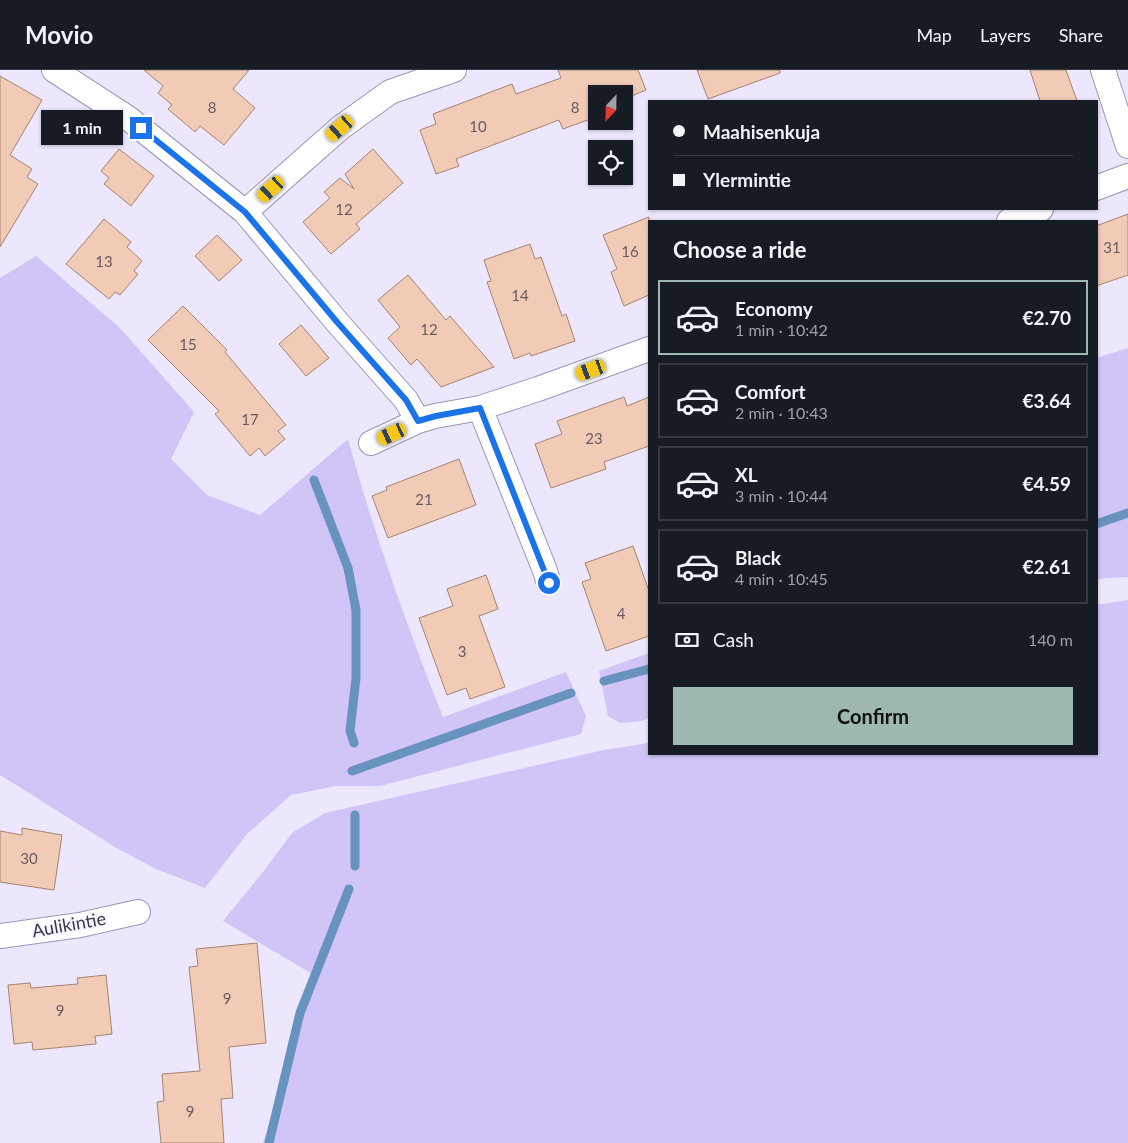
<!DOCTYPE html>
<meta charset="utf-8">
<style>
body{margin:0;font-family:Lato,sans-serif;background:#20242c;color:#f1f3f6;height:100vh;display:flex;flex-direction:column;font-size:19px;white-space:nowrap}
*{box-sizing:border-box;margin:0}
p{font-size:16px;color:#9ea1a6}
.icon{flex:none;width:28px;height:28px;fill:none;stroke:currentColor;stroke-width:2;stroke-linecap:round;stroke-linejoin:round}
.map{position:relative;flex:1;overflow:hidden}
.side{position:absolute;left:648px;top:150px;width:450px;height:535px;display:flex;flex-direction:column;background:#171b24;border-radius:0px;box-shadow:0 1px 4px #0004}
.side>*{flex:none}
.top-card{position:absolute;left:648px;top:30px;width:450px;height:110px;border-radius:0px;box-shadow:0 1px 4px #0004;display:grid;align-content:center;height:110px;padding:0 25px;background:#171b24}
.needle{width:32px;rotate:202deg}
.fabs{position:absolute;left:588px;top:15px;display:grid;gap:10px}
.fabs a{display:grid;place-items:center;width:45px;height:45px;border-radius:0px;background:#171b24;box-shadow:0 1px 4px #0004;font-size:25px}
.end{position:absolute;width:22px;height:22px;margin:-11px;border:6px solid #1a73e8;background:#fff;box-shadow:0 0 0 2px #fff}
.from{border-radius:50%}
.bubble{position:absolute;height:35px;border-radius:0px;background:#171b24;box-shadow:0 1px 4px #0004;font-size:16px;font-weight:700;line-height:35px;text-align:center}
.car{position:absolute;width:15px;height:30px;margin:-15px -8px;border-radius:6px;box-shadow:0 0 4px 1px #0007;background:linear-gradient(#f5c518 24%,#345 0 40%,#f5c518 0 76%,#345 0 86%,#f5c518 0)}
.top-card b{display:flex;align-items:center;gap:18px;height:48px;font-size:19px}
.top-card b+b{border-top:1px solid #363941}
.top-card i{width:12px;height:12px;background:#f1f3f6}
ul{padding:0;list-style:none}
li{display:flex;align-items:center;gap:15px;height:75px;margin:0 10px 8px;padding:0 15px;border:2px solid #363941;border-radius:0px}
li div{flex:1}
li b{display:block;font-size:19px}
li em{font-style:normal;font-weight:700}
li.current{border-color:#9cb8b1}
li>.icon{width:45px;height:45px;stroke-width:1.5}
h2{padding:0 25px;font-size:22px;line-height:60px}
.pay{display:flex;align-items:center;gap:12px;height:55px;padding:0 25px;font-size:19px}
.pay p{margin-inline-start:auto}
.cta{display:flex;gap:10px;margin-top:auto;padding:10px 25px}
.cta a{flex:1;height:58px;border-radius:0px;background:#9cb8b1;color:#111;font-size:20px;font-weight:700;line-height:58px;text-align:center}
header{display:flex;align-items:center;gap:30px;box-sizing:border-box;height:70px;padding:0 25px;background:#171b24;border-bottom:1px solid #363941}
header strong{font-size:24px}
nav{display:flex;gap:28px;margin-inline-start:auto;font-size:18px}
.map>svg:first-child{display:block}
</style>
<header>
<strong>Movio</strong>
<nav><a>Map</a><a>Layers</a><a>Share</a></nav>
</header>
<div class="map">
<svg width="1128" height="1073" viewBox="0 0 1128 1073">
<rect width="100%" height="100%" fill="#ece7fd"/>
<path fill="#d0c5f6" d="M 36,186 L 120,258 L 194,342 L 171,389 L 207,425 L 260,445 L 348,369 C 374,464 407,556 443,647 L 566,602 L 586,646 L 581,664 L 380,716 L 336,716 L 291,725 L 247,764 L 205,818 L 156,799 L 115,777 L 0,705 L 0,208 Z
M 1128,278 L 1128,507 L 1106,508 L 1096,510 L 1096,288 Z
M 1128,530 L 1128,1073 L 263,1073 L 314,905 L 223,851 L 263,802 L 292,763 L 325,743 L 604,680 L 649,673 L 649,684 L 1096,684 L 1096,535 Z
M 649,583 L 649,648 L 642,651 L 620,653 L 608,646 L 599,601 Z"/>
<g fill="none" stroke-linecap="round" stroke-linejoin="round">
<path stroke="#6893be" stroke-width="9" d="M 314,410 L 348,498 L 356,540 L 356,608 L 350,661 L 354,673
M 1096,454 L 1128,443
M 604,611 L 649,599
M 352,701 L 571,623
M 355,796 L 355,745
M 269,1073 L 300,943 L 349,819"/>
</g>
<path fill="#f2cbb7" stroke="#a48370" d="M 144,0 L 249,0 L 233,19 L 255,38 L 224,75 L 200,56 L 195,62 L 168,39 L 172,35 L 158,23 L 163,16 Z
M 558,0 L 638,0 L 646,20 L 624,29 L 624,24 L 596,24 L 596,47 L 563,59 L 559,50 L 456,89 L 459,96 L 436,104 L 420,60 L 436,54 L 433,44 L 512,14 L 516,24 L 561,8 Z
M 697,0 L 780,0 L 780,3 L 708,29 Z
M 1030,0 L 1066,0 L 1077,31 L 1040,31 Z
M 0,6 L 42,30 L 10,85 L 32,99 L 27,107 L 38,114 L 0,177 Z
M 119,79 L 154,106 L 131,136 L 104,114 L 109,108 L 101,101 Z
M 373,79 L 403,113 L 356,154 L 360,159 L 331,184 L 303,152 L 330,128 L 324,122 L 340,108 L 354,119 L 345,104 Z
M 1128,144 L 1128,205 L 1096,216 L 1096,156 Z
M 649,147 L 649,225 L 624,236 L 611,202 L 617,199 L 603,165 Z
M 104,149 L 131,172 L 127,177 L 142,191 L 134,201 L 138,204 L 120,225 L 115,222 L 109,229 L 66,194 Z
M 217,165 L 242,190 L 219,211 L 195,186 Z
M 530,174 L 535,189 L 541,187 L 562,246 L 566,244 L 575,271 L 531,286 L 530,283 L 514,289 L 487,212 L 491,211 L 484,190 Z
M 408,205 L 446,250 L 450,246 L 494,297 L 441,317 L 417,289 L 411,295 L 388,268 L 400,257 L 378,230 Z
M 183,236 L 227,280 L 225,282 L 286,355 L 278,361 L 285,369 L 265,386 L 259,378 L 250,386 L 215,344 L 219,341 L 148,270 Z
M 301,255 L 329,288 L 306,306 L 279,274 Z
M 624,327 L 627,336 L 649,327 L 649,376 L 604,392 L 606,399 L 551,418 L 535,374 L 562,364 L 557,351 Z
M 459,389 L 476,435 L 388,468 L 372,426 L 387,420 L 386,417 Z
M 633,476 L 649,521 L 649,566 L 606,581 L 582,512 L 591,509 L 585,493 Z
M 486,505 L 498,539 L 479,546 L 505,617 L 470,629 L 466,618 L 447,625 L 419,548 L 453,536 L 447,519 Z
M 22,758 L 62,765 L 54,820 L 0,812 L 0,761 L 22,765 Z
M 257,873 L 266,973 L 229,977 L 233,1028 L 221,1029 L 224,1073 L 161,1073 L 157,1032 L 164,1031 L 162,1004 L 200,1001 L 189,897 L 198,896 L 196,879 Z
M 106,905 L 112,964 L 95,966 L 96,974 L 33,980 L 32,972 L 14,974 L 8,915 L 30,913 L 31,918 L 78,914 L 77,908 Z"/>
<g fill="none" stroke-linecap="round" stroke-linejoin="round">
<g stroke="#9c95b7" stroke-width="26">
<path id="minor" d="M 54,0 L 128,48 L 245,142 L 337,252 L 406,330 L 418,351
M 1103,0 L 1128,76
M 1096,118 L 1128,106
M 245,142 L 340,58 L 390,22 L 454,0
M 1009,151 L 1041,139
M 480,338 L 544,498 L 549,513
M 371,373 L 418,351 L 435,346 L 480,338 L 538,319 L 649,279
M 0,866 L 80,855 L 138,842"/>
</g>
<use href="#minor" stroke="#fff" stroke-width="24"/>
</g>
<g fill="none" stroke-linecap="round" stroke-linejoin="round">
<path stroke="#1a73e8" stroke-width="6" d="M 141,58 L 245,142 L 337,252 L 406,330 L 418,351 L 436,346 L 480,338 L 549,513"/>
</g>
<g text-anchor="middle" stroke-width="4" stroke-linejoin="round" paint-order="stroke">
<g font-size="15" fill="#685c62">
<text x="212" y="43">8</text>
<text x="575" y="43">8</text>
<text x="478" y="62">10</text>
<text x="344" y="145">12</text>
<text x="1112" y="183">31</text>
<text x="630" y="187">16</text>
<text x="104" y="197">13</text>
<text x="520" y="231">14</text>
<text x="429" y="265">12</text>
<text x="188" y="280">15</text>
<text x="250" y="355">17</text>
<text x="594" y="374">23</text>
<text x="424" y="435">21</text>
<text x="621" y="549">4</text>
<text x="462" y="587">3</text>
<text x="29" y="794">30</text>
<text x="227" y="934">9</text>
<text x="60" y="946">9</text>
<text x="190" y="1047">9</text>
</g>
<g font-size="18" fill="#3a3746" stroke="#f8f7fe">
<text transform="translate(69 855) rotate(-10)" y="6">Aulikintie</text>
</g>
</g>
</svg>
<div class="fabs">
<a><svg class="needle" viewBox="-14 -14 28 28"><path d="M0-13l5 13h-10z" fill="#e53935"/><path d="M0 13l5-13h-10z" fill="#9ea1a6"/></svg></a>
<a><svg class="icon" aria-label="locate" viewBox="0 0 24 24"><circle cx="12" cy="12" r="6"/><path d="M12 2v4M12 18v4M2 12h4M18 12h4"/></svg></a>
</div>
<i class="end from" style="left:549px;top:513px"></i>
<i class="end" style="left:141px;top:58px"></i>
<div class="bubble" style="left:41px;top:40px;width:82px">1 min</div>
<i class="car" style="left:340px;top:58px;rotate:229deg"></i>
<i class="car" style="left:271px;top:119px;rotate:228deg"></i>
<i class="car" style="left:591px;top:300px;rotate:250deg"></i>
<i class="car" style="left:392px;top:364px;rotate:245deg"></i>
<div class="top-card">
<b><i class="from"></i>Maahisenkuja</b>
<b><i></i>Ylermintie</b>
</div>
<section class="side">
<h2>Choose a ride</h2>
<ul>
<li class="current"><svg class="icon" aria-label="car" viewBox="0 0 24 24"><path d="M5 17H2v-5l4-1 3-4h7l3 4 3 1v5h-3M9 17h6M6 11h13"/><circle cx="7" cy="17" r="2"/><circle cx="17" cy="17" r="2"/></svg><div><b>Economy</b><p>1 min · 10:42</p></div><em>€2.70</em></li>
<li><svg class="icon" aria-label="car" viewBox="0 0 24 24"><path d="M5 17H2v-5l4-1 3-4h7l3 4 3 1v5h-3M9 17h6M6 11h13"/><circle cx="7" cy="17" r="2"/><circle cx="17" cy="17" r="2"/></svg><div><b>Comfort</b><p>2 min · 10:43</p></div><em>€3.64</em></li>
<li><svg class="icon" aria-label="car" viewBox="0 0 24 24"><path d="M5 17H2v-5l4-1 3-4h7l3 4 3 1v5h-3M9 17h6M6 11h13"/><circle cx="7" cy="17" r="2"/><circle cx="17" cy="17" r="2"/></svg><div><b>XL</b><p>3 min · 10:44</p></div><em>€4.59</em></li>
<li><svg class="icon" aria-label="car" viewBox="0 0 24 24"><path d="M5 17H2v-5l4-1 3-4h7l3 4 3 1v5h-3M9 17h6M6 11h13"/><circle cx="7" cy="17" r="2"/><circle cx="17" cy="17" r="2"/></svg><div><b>Black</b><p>4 min · 10:45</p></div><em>€2.61</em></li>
</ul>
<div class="pay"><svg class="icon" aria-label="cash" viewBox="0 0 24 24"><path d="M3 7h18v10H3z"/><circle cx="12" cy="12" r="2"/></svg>Cash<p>140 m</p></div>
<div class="cta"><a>Confirm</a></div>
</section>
</div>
